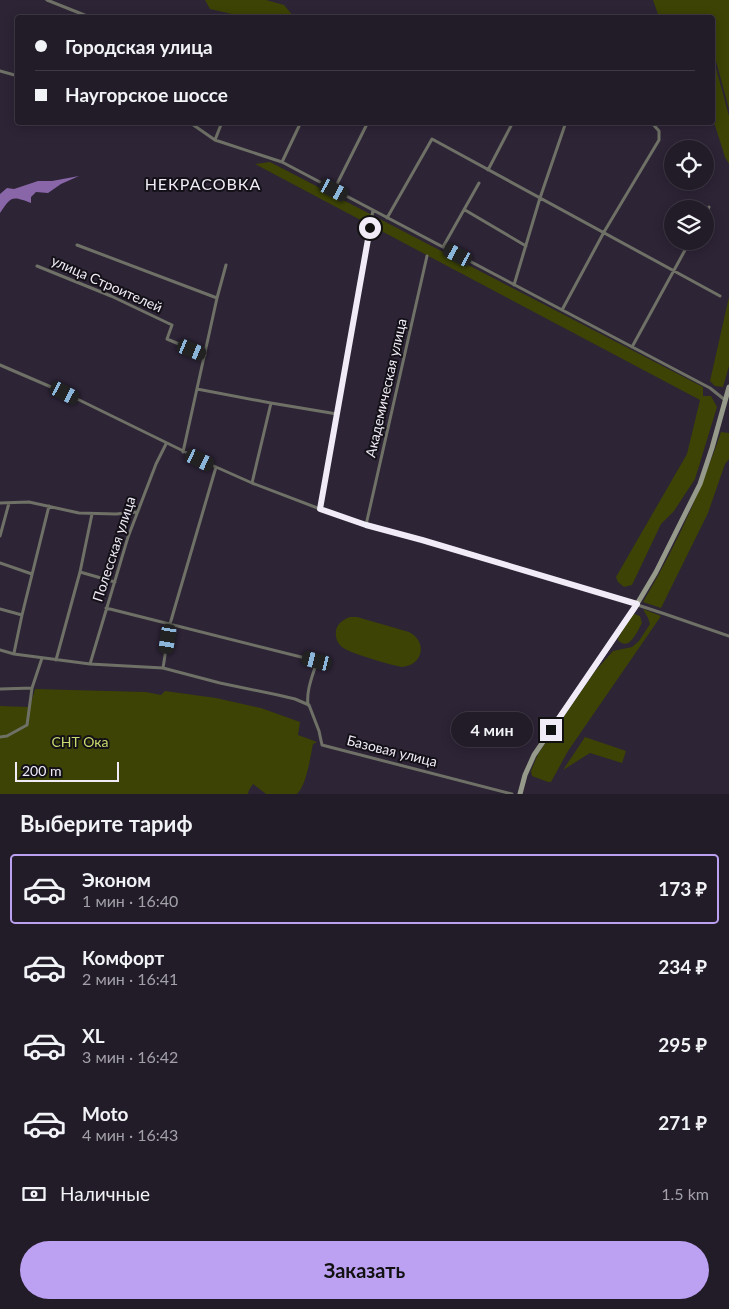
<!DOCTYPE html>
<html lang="ru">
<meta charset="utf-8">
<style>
body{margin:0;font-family:Lato,sans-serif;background:#2e2834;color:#f1f3f6;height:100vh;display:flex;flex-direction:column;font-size:19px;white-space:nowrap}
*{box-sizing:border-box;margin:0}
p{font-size:16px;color:#a2a1a8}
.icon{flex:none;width:28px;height:28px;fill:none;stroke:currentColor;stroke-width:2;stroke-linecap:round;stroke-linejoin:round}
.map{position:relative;height:794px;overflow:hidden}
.details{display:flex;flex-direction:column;background:#221b28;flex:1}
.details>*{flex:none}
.guide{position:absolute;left:15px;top:15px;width:700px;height:110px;border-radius:5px;box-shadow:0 2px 12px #0003,0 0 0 1px #3f3945;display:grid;align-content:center;height:110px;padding:0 20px;background:#221b28}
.tools{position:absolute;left:664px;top:140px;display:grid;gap:10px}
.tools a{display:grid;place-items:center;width:50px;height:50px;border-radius:50%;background:#221b28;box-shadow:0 2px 12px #0003,0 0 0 1px #3f3945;font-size:25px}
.scale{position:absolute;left:15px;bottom:12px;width:104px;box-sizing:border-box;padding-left:5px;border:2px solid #f0ebf6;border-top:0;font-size:14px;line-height:18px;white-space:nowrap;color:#f0ebf6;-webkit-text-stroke:4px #131017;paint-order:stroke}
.end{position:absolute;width:22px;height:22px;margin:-11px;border:6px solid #f0ebf6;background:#111;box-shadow:0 0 0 2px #111}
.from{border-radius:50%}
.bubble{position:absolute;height:35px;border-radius:18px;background:#221b28;box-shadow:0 2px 12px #0003,0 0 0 1px #3f3945;font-size:16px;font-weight:700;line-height:35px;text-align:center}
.car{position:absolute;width:15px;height:30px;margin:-15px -8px;border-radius:6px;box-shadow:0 0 4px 1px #0007;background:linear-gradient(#222 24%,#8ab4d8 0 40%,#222 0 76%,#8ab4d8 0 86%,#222 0)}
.guide b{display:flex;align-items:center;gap:18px;height:48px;font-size:19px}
.guide b+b{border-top:1px solid #3f3945}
.guide i{width:12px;height:12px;background:#f1f3f6}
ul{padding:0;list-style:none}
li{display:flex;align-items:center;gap:15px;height:70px;margin:0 10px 8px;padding:0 10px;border:2px solid transparent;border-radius:5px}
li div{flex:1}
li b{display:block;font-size:19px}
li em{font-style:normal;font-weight:700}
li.active{border-color:#bca0f2}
li>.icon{width:45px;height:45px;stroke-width:1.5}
h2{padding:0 20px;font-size:22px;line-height:60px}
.pay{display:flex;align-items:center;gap:12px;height:55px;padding:0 20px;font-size:19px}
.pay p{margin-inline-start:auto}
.button{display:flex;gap:10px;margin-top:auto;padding:10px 20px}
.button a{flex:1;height:58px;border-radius:30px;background:#bca0f2;color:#111;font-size:20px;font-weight:700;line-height:58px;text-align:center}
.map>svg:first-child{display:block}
</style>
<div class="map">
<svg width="729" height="794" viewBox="0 0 729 794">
<rect width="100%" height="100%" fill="#2d2436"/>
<path fill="#3c4304" d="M 205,0 L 266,0 L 284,5 L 294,17 L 245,17 L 210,9 Z
M 653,0 L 729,0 L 729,109 L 713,50 L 712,18 L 659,17 Z
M 713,57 L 729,116 L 729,164 L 725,157 L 713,119 Z
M 270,162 L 703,387 L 703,396 L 711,396 L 717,407 L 695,479 L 674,511 L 661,524 L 632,585 L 624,587 L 618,582 L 616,577 L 687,454 L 700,400 L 255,164 Z
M 729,297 L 729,366 L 723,387 L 715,386 L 710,381 Z
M 721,432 L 729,433 L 729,459 L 725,464 L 708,513 L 661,608 L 643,602 C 675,548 701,491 721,432 Z
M 643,609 L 661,616 L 568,751 L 551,782 L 548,782 L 532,776 L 531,771 L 538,754 L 596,670 L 613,651 L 632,647 L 639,641 L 650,624 L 648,618 Z
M 634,614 L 640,616 L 642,623 C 637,632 629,652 618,640 L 618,638 L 632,615 Z
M 350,617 L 357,617 L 409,632 C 428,642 423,665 402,667 C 391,665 349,653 342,647 C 337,643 335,637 336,630 C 338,623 344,619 350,617 Z
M 35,689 L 146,692 L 161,695 L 165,691 L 216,698 L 261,708 L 300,722 L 298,735 L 317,742 L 313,744 C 310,758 307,784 297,794 L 266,794 L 253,784 L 249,790 L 248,794 L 0,794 L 0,706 L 30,707 Z
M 585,737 L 626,751 L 622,763 L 590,753 L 563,770 Z"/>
<path fill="#8866a7" d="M 79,176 L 61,184 L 48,193 L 36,192 L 31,197 L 31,203 C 11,195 11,197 0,213 L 0,194 L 7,188 L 14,189 L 38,181 L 52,181 Z"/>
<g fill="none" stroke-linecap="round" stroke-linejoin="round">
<path stroke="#6f7167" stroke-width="3" d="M 47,0 L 92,18
M 0,71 L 18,76
M 189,122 L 215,140 L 282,162 L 710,388 L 725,400
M 215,140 L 222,122
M 282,162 L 301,122
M 488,170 L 513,122
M 334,190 L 368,122
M 465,210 L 526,246
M 705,215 L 709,207
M 387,218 L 432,139 L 720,296
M 77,245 L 217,298
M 443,247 L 479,183
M 37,266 L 111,296 L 172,325 L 167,339 L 205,355
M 514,285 L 540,198 L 566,122
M 562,310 L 604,232 L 659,140 L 659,131 L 651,122
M 632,347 L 690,241
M 0,365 L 65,393 L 216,467 L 252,483 L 320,509 L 366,525 L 422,540 L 589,589 L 665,614 L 729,636
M 197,389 L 271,403 L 337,414
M 183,452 L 217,298 L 226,265
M 252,483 L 271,403
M 0,503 L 29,502 L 79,513 L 116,514 L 137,512
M 320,509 L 373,210
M 366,525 L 427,256
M 0,536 L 9,503
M 0,563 L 32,574
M 80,572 L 115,582
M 106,608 L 317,661 C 313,675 306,690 308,705
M 0,609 L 22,615
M 0,650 L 14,654 L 90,664 L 163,668 L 220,683 L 278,695 L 295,699 L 309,705 L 319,731 L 322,745 L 512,794
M 14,653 L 22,615 L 49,506
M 56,660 L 80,572 L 92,514
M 90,664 L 128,537 L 156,464 L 166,444
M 163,668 L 170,624 L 216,467
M 0,689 L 32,688
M 0,737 L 7,736 L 27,725 L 32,688 L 42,658"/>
<path stroke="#969a8a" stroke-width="5" d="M 520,794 L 525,775 L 534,755 L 634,609 L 656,572 L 700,484 L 712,448 L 729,387"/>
</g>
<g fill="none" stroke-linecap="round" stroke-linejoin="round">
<path stroke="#f0ebf6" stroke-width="6" d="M 370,228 L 320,509 L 366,525 L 422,540 L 637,604 L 551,730"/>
</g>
<g text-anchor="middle" stroke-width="4" stroke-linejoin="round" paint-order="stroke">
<g font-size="14" fill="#f0ebf6" stroke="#131017">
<text transform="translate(107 284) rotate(24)" y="5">улица Строителей</text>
<text transform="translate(386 388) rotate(-77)" y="5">Академическая улица</text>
<text transform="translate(114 549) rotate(-72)" y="5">Полесская улица</text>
<text transform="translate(392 751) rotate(14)" y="5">Базовая улица</text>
</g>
<g font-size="14" fill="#c8d96d" stroke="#131017">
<text x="80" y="747">СНТ Ока</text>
</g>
<g font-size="16" letter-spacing="1" fill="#f0ebf6" stroke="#131017">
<text x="203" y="190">НЕКРАСОВКА</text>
</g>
</g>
</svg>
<div class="tools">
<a><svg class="icon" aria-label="locate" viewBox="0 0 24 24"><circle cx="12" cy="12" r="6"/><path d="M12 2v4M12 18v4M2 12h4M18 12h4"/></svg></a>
<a><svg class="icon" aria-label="layers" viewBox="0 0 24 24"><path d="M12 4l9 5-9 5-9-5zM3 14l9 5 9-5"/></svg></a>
</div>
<div class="scale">200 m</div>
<i class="end from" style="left:370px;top:228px"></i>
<i class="end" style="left:551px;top:730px"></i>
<div class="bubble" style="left:451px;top:712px;width:82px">4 мин</div>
<i class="car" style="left:334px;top:190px;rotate:118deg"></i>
<i class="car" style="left:458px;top:255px;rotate:298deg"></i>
<i class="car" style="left:192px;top:350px;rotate:112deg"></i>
<i class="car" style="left:65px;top:393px;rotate:117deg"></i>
<i class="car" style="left:200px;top:460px;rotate:116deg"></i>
<i class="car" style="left:168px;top:639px;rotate:189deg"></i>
<i class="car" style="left:317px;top:661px;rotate:284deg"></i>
<div class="guide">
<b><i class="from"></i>Городская улица</b>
<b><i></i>Наугорское шоссе</b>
</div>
</div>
<section class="details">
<h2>Выберите тариф</h2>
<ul>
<li class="active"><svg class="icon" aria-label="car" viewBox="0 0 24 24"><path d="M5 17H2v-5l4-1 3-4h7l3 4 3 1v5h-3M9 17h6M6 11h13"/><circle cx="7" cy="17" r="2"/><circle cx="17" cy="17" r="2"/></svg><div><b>Эконом</b><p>1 мин · 16:40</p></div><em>173 ₽</em></li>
<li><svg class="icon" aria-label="car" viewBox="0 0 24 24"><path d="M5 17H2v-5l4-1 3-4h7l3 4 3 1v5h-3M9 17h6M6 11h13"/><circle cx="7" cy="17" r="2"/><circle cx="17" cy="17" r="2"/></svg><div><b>Комфорт</b><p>2 мин · 16:41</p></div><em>234 ₽</em></li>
<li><svg class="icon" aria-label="car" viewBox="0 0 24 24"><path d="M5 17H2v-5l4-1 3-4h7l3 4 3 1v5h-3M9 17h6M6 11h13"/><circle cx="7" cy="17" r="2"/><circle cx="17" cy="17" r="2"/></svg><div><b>XL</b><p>3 мин · 16:42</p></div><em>295 ₽</em></li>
<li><svg class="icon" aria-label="car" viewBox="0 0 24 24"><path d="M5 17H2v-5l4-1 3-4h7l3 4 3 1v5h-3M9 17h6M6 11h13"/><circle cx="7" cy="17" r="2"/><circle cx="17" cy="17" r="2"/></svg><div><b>Moto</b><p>4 мин · 16:43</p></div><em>271 ₽</em></li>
</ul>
<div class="pay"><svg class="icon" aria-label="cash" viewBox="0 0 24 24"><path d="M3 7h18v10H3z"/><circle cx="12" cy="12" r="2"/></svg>Наличные<p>1.5 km</p></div>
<div class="button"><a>Заказать</a></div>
</section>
